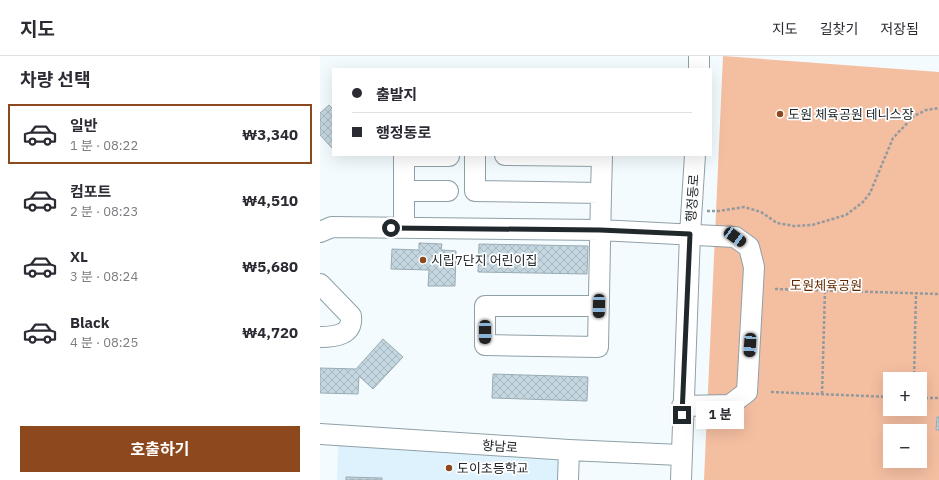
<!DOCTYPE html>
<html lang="ko">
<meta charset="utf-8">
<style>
body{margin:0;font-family:"IBM Plex Sans","Noto Sans KR",sans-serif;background:#f7f7f7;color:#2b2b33;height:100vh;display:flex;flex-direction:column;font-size:15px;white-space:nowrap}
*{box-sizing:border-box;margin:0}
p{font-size:13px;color:#7c7c81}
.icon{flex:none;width:22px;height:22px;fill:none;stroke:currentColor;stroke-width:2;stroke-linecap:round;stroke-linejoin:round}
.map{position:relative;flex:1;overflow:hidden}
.drawer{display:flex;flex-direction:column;background:#fff;width:320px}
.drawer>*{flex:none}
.top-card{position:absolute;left:12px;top:12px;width:380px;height:88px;border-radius:0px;box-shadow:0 4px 16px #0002;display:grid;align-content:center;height:88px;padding:0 20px;background:#fff}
.buttons{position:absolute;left:563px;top:316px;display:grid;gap:8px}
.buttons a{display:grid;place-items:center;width:44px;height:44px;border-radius:0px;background:#fff;box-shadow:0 4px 16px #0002;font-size:20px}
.end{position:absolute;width:18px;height:18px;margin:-9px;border:5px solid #21282c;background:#fff;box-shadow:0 0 0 2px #fff}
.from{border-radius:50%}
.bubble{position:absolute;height:28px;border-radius:0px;background:#fff;box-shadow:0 4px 16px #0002;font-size:13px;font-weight:700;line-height:28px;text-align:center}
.car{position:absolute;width:12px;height:24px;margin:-12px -6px;border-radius:5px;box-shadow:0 0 3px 1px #0007;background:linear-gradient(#222 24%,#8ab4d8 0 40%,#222 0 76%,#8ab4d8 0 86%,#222 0)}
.top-card b{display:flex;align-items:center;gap:14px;height:38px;font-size:15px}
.top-card b+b{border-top:1px solid #e1e1e2}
.top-card i{width:10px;height:10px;background:#2b2b33}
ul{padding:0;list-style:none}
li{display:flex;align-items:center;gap:12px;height:60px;margin:0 8px 6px;padding:0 12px;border:2px solid transparent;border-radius:0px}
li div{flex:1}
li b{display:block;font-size:15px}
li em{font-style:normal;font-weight:700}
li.current{border-color:#8d481e}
li>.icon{width:36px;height:36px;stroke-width:1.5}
h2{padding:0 20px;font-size:18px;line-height:48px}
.cta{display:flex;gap:8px;margin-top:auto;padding:8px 20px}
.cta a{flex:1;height:46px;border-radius:0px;background:#8d481e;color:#fff;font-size:16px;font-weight:700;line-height:46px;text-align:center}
header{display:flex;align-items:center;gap:24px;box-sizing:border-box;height:56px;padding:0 20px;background:#fff;border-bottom:1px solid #e1e1e2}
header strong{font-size:19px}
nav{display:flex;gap:22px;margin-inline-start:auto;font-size:14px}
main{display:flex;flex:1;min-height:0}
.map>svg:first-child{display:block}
</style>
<header>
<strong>지도</strong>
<nav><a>지도</a><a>길찾기</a><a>저장됨</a></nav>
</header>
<main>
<section class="drawer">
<h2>차량 선택</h2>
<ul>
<li class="current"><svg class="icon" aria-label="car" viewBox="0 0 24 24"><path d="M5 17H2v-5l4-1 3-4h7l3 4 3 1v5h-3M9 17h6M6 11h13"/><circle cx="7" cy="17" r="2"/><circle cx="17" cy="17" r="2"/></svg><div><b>일반</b><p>1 분 · 08:22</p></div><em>₩3,340</em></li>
<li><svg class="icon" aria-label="car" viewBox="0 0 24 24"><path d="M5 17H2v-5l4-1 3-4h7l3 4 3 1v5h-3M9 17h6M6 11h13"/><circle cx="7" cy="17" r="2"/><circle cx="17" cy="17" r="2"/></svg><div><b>컴포트</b><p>2 분 · 08:23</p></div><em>₩4,510</em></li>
<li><svg class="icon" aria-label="car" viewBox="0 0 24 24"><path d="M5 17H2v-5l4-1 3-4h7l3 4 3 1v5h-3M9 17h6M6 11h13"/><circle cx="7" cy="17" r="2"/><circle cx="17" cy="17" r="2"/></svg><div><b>XL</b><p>3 분 · 08:24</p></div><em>₩5,680</em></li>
<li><svg class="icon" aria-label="car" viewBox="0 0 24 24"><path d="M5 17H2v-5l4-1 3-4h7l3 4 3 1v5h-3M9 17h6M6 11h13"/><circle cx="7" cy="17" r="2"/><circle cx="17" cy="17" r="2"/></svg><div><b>Black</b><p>4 분 · 08:25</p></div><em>₩4,720</em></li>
</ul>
<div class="cta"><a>호출하기</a></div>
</section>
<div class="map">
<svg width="619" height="424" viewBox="0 0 619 424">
<defs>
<pattern id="building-cross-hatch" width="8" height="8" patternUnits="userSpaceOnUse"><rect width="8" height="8" fill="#c4d6df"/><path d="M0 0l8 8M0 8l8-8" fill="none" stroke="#a8b8c0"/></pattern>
</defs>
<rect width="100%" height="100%" fill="#f4fbff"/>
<path fill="#ddf2fd" d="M 18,386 L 242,401 L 241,424 L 17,424 Z"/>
<path fill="#f4bea1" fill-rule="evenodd" d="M 403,0 L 619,16 L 619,424 L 384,424 ZM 570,323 L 600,323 L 600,353 L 570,353 ZM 570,375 L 600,375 L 600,405 L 570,405 Z"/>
<path fill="url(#building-cross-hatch)" stroke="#9aabb3" d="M 9,49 L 13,53 L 13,93 L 0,79 L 0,57 Z
M 99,187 L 122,188 L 121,194 L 136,195 L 135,230 L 108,230 L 109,214 L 71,213 L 72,193 L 99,194 Z
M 159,188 L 268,190 L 267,218 L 158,216 Z
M 63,283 L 83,301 L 53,333 L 39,320 L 38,338 L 0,337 L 0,312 L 36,313 Z
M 173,318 L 268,321 L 267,345 L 172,342 Z
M 617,361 L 619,361 L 619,374 L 616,374 Z
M 26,421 L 62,422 L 62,424 L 26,424 Z"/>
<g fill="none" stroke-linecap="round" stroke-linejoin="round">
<g stroke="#8fa0a8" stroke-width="22">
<path id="minor" d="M 379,13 L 379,0
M 84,99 L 84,172
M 155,99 L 155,135 L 281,137 L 278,291 L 165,289 L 165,250 L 279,250
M 185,99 L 282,100 L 281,137
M 84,100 L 129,100
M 84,135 L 128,135
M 0,176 L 12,171 L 280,174 L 415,181 L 429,191 L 434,211 L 427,336 L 410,349 L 362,350
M 0,228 L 31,260 C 33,279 15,281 0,281
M 0,378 L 249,394 L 360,399
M 248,424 L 249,394
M 361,424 L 370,178 L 375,99"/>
</g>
<path stroke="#939a9e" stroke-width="2.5" stroke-dasharray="3 2" stroke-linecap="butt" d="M 387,155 L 399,155 L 424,151 L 441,156 L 457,167 L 474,170 L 492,169 L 526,159 L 543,146 L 550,137 L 573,82 L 594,60 L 606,54 L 619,52
M 455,233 L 619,238
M 594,323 L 596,237
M 451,336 L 570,341
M 502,338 L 505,234
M 600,342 L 619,342"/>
<use href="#minor" stroke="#fff" stroke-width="20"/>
</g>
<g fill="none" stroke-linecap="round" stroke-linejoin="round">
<path stroke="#21282c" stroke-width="5" d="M 71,172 L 280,174 L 370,178 L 362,359"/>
</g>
<g fill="#8d481e" stroke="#fff" stroke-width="1.5">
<circle cx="460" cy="58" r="4"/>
<circle cx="103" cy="204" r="4"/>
<circle cx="129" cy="412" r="4"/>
</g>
<g text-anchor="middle" stroke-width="3.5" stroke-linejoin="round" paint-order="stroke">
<g font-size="13" fill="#21282c" stroke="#fff" text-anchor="start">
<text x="468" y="63">도원 체육공원 테니스장</text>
<text x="111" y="209">시립7단지 어린이집</text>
<text x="137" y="417">도이초등학교</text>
</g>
<g font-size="13" fill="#21282c" stroke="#fff">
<text transform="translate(372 142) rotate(-86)" y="5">행정동로</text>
<text transform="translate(180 390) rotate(4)" y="5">향남로</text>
</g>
<g font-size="13" fill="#622900" stroke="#fff">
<text x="506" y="234">도원체육공원</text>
</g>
</g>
</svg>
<div class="buttons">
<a>+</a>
<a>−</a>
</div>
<i class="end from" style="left:71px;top:172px"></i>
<i class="end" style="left:362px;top:359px"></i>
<div class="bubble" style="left:376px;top:345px;width:48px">1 분</div>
<i class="car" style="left:415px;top:181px;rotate:126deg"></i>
<i class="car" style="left:279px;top:250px;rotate:181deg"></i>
<i class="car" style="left:165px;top:276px;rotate:180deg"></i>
<i class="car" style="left:430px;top:289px;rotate:184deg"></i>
<div class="top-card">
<b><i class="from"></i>출발지</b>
<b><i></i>행정동로</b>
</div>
</div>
</main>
